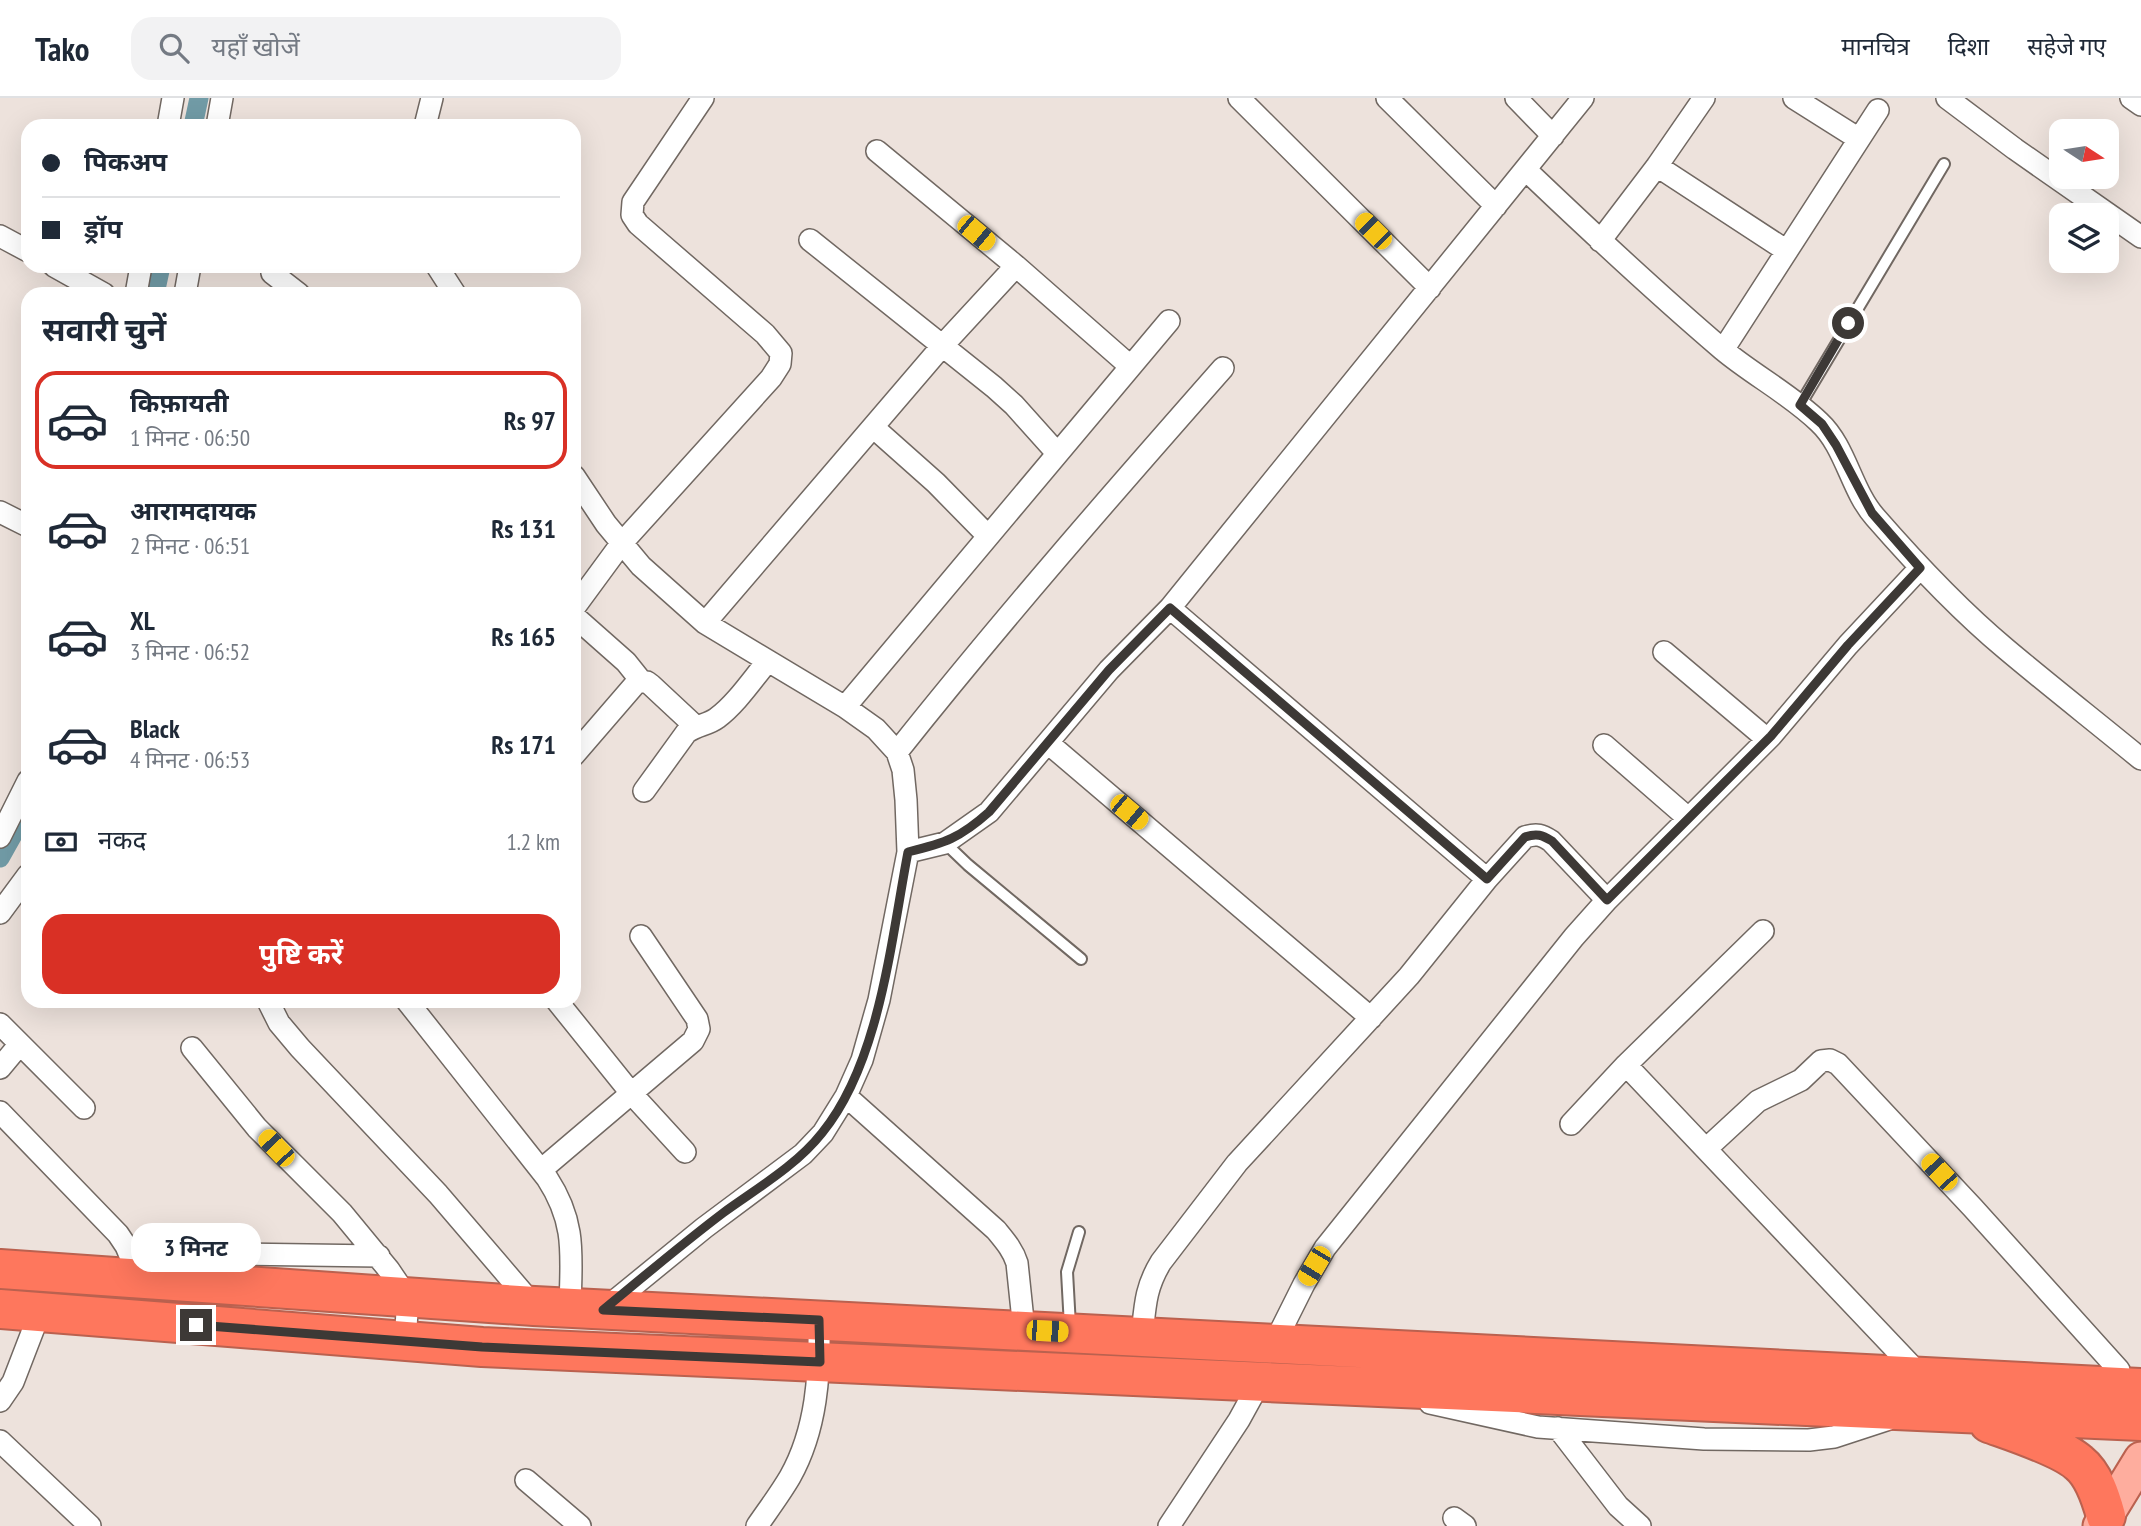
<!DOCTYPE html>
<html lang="hi">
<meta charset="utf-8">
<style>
body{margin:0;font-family:"PT Sans Narrow","Noto Sans Devanagari",sans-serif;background:#f2f2f3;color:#1f2937;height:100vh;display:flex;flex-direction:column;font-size:26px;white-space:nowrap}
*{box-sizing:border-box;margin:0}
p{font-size:23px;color:#747a83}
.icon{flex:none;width:38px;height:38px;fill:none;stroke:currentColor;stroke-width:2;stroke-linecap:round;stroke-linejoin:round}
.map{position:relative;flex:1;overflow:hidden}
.panel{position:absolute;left:21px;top:189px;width:560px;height:721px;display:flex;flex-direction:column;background:#fff;border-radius:21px;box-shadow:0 7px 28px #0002}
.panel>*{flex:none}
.top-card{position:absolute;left:21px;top:21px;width:560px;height:154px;border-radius:21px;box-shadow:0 7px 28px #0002;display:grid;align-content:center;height:154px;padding:0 21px;background:#fff}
.needle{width:46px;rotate:102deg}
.fabs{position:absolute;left:2049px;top:21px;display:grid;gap:14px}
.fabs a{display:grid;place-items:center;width:70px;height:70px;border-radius:14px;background:#fff;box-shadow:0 7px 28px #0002;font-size:35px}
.end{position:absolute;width:32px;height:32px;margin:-16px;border:9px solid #3d3936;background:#fff;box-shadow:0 0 0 4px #fff}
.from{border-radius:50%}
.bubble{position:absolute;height:49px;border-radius:21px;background:#fff;box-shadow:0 7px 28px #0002;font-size:23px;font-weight:700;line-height:49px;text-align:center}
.car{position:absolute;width:21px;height:42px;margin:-21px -10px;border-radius:9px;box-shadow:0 0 5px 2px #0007;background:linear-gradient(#f5c518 24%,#345 0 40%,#f5c518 0 76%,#345 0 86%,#f5c518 0)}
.top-card b{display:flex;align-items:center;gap:24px;height:66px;font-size:26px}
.top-card b+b{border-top:2px solid #e0e1e3}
.top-card i{width:18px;height:18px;background:#1f2937}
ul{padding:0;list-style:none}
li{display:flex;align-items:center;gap:21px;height:98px;margin:0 14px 10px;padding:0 7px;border:4px solid transparent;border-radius:21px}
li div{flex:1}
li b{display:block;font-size:26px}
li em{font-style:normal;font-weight:700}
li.on{border-color:#d93025}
li>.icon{width:63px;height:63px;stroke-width:1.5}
h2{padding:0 21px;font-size:32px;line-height:84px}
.pay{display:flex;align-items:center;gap:18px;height:77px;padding:0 21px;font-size:26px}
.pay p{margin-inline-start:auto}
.action{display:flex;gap:14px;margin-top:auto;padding:14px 21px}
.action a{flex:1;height:80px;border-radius:21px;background:#d93025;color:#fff;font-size:28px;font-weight:700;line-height:80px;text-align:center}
header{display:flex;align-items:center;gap:42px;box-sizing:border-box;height:98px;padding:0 35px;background:#fff;border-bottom:2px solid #e0e1e3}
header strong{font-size:33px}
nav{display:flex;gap:38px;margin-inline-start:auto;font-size:24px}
.search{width:490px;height:63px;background:#f2f2f3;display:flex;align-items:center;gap:18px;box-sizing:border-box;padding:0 24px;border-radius:21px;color:#747a83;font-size:26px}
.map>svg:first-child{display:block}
</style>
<header>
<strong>Tako</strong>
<div class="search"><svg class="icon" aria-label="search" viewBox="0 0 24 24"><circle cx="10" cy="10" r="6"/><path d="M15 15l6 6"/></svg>यहाँ खोजें</div>
<nav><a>मानचित्र</a><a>दिशा</a><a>सहेजे गए</a></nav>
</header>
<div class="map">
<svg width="2141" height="1428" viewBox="0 0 2141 1428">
<rect width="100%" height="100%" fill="#ede2dc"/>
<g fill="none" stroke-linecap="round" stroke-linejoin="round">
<path stroke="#719ba6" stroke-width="19" d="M 193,28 L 199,0
M 155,196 L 161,168
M 0,760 L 28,710"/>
<g stroke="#716862" stroke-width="14">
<path id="lane" d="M 1800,307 L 1944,66
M 945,745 L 968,767 L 1081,861
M 1070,1228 L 1067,1174 L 1079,1134"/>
</g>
<g stroke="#716862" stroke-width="24">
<path id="street" d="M 1239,0 L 1430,190
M 1387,0 L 1496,108
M 1516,0 L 1553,38
M 1794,0 L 1859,41
M 1947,0 L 2015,51 L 2141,139
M 2131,0 L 2141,7
M 168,28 L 173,0
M 217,28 L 222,0
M 425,28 L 432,0
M 877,53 L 1016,168 L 1130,268
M 1657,68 L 1787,153
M 1526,72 C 1590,133 1654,193 1722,251 C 1753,277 1790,296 1819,324 C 1846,349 1851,392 1875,419 C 1916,466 1958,511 2006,551 C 2050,588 2096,624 2141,661
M 0,138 L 28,153
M 810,142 L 994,289 L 1014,307 L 1057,355
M 1600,143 L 1657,68 L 1704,0
M 54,168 L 104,196
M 437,168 L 455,196
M 272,175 L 299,196
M 136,196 L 141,168
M 185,196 L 190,168
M 1723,252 L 1878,12
M 873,329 L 936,385 L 987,437
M 574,378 L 606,426 L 641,468 L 705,525 L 845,609 L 876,631 L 897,654 L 903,672 L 906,702 L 908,754 L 879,902 L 862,962 L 846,998 L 823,1035 L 803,1056 L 704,1130 L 606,1210
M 0,414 L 28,428
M 574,510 L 621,446 L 771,280 L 780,266 L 781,255 L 765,236 L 638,126 L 632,117 L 633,104 L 703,0
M 1170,510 L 1487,781
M 574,518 L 626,564 L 642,584
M 705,525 L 943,247 L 1016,168
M 1664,554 L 1767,641
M 845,609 L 1169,223
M 1048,645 L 1371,920
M 1604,647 L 1688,720
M 897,654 C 1002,522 1112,396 1223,270
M 574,657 L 637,584 L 647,584 L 651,587 L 695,628
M 644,693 L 686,635 C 696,627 708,627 717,620 C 736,606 752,582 767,564
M 0,739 L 28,683
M 908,754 L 945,745 L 989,714 L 1109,572 L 1170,510 L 1583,0
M 0,815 L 28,777
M 268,903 L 279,925 L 300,950 L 438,1096 L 534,1208
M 407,903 L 547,1080 C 577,1126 571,1158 570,1210
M 557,903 L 631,995 L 685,1054
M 0,926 L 84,1010
M 192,950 L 257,1030 L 342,1115 L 389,1172 L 408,1200 L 405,1243
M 1626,967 L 1922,1279
M 0,970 L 20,946
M 846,998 L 996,1132 C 1005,1143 1013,1152 1017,1165 L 1024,1232
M 0,1014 L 118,1136 L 126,1148 L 140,1181
M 1571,1026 L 1626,967 L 1763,833
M 1706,1051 L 1758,1003 L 1801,982 L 1821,963 L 1830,962 L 1838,966 L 1973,1110 L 2119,1272
M 541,1072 L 693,943 L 699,931 L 697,921 L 641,838
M 229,1156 L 379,1158
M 1142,1238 C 1145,1209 1145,1190 1161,1164 L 1237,1065 L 1409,878 L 1487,781 L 1525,739 C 1537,735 1542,737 1551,743 L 1607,802
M 1275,1244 L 1304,1186 L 1325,1150 L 1574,839 L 1607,802 L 1771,638 L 1848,547 L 1920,470
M 0,1303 L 13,1284 L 40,1214
M 1430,1305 L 1538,1329 L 1704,1341 L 1809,1342 L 1834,1339 L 1889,1321
M 1558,1330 L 1618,1408 L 1640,1428
M 0,1343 L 90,1428
M 526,1382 L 580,1428
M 1454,1420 L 1465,1428
M 757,1428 C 768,1412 780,1396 790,1379 C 817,1331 820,1276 819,1222
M 1169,1428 L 1239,1322 L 1261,1282"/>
</g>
<g stroke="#ba614f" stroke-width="37">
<path id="primary" d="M 2100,1428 L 2141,1361"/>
</g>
<g stroke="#ba614f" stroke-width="42">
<path id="highway" d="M 0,1171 L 534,1208 L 2141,1290
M 0,1211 L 482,1249 L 2141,1323
M 1989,1325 C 2014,1334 2061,1349 2079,1365 C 2094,1377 2101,1400 2106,1418"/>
</g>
<use href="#lane" stroke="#fff" stroke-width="10"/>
<use href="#street" stroke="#fff" stroke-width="21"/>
<use href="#primary" stroke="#fead9e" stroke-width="33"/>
<use href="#highway" stroke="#fe775d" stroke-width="38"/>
</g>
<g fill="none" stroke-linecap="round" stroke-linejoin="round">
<path stroke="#3d3936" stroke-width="9" d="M 196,1227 L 482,1249 L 820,1264 L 819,1222 L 603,1212 C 643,1179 682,1146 723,1115 C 756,1091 796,1068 822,1035 C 880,964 891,842 908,754 C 945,745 960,740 989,714 L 1109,572 L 1170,510 L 1487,781 L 1525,739 C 1537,735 1542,737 1552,743 L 1607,802 L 1771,638 L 1848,547 L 1920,470 L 1872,415 L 1836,347 L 1822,326 L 1800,307 L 1848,225"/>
</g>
</svg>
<div class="fabs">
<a><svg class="needle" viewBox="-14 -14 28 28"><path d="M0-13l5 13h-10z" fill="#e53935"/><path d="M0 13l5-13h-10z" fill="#747a83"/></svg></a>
<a><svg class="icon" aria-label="layers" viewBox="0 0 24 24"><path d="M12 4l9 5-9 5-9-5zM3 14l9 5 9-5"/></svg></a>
</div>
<i class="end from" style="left:1848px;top:225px"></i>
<i class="end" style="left:196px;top:1227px"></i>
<div class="bubble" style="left:131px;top:1125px;width:130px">3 मिनट</div>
<i class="car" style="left:1373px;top:133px;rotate:315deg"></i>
<i class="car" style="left:976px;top:135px;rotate:130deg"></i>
<i class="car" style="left:1129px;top:714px;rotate:130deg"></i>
<i class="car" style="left:276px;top:1050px;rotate:317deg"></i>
<i class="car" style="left:1939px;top:1074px;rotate:317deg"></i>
<i class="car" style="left:1314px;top:1168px;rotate:211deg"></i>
<i class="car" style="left:1047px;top:1233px;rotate:93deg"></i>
<div class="top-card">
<b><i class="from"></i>पिकअप</b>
<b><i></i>ड्रॉप</b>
</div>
<section class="panel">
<h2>सवारी चुनें</h2>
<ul>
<li class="on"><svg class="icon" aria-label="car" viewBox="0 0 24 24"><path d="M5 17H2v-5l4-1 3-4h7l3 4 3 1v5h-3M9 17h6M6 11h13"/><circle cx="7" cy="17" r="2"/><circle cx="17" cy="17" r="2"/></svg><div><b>किफ़ायती</b><p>1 मिनट · 06:50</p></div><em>Rs 97</em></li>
<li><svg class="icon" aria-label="car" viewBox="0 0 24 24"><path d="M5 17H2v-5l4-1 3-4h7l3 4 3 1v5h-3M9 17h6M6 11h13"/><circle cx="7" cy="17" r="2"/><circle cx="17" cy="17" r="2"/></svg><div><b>आरामदायक</b><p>2 मिनट · 06:51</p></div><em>Rs 131</em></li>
<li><svg class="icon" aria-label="car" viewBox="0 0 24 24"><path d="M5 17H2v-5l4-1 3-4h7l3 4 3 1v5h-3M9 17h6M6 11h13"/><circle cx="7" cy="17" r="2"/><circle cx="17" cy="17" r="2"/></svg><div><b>XL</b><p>3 मिनट · 06:52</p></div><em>Rs 165</em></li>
<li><svg class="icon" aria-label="car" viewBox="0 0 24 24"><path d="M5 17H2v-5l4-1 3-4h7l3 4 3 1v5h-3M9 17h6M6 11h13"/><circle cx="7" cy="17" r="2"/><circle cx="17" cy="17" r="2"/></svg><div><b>Black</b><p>4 मिनट · 06:53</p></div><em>Rs 171</em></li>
</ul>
<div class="pay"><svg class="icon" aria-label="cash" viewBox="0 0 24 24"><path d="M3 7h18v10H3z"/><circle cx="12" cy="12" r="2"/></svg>नकद<p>1.2 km</p></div>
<div class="action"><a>पुष्टि करें</a></div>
</section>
</div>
